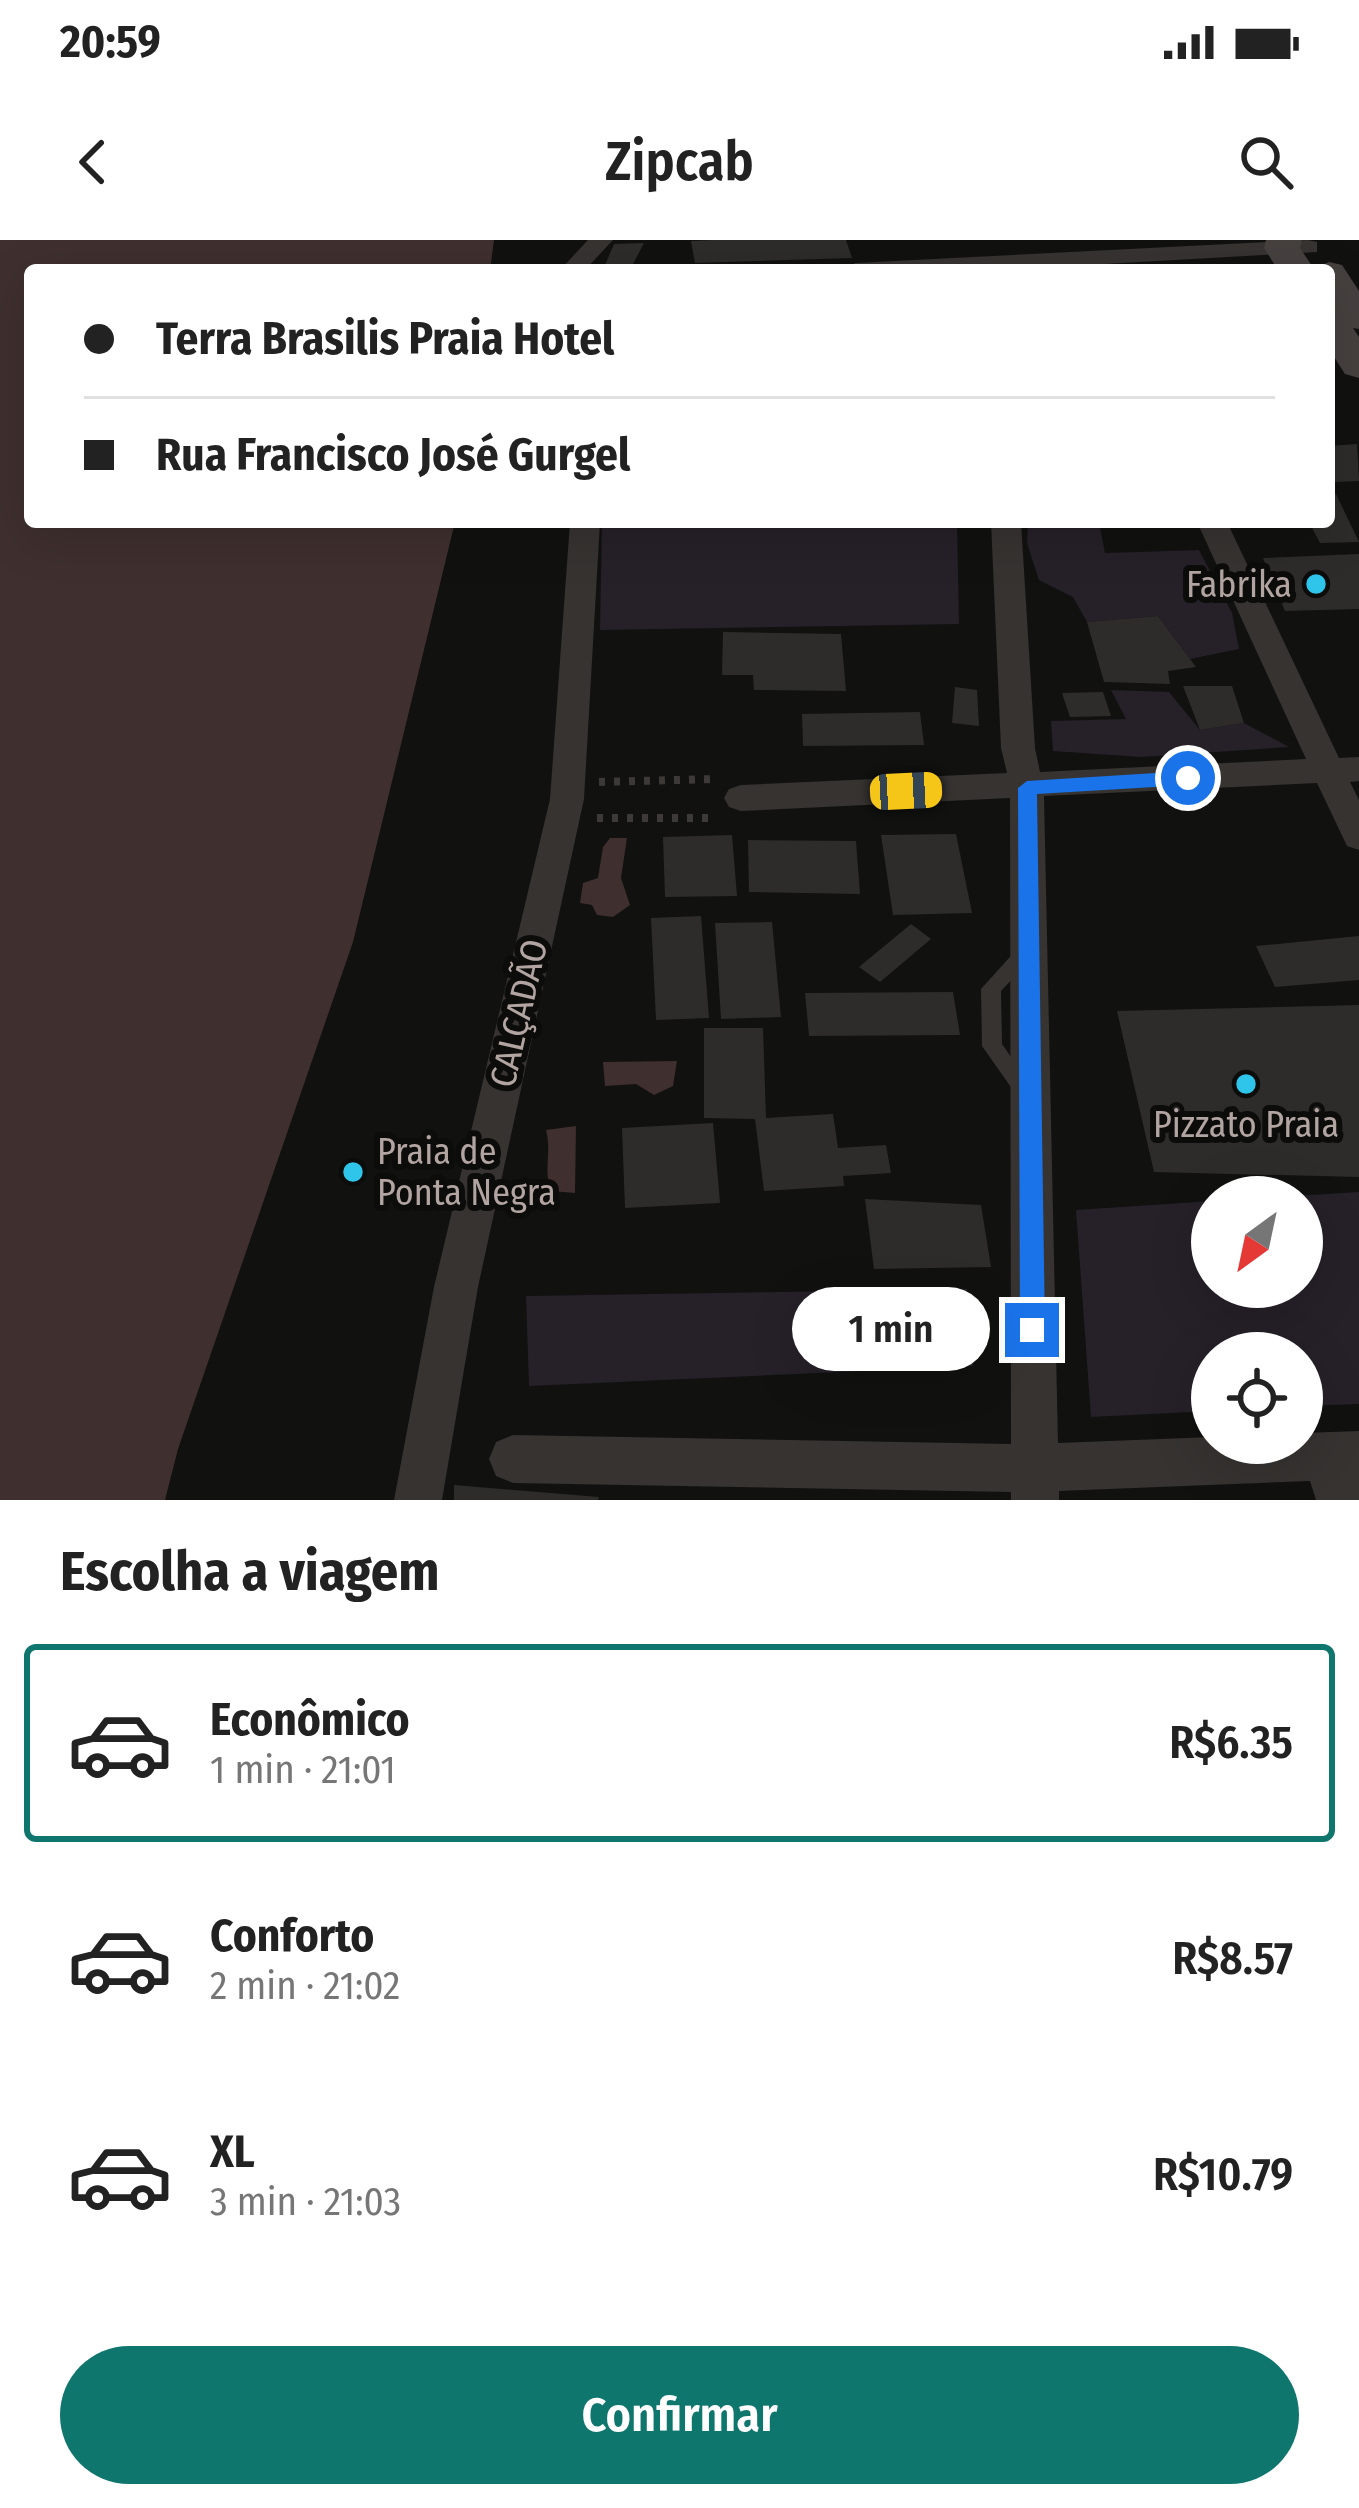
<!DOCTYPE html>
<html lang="pt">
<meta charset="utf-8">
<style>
body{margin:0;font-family:"Fira Sans Condensed",sans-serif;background:#f2f2f2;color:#222;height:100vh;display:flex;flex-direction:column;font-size:45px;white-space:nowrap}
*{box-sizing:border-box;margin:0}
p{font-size:39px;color:#767676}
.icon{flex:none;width:66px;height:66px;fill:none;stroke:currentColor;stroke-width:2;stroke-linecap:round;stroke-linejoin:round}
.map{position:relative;height:1260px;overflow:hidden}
.side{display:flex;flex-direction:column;background:#fff;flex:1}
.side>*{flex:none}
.guide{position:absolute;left:24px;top:24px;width:1311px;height:264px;border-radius:12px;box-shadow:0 12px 48px #0002;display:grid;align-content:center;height:264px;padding:0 60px;background:#fff}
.needle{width:78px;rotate:213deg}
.controls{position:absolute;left:1191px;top:936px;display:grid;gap:24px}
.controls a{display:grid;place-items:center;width:132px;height:132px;border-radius:50%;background:#fff;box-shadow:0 12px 48px #0002;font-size:60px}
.end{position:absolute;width:54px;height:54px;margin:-27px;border:15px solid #1a73e8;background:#fff;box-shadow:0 0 0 6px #fff}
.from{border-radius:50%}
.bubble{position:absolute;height:84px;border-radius:42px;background:#fff;box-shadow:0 12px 48px #0002;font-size:39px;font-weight:600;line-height:84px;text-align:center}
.car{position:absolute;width:36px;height:72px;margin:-36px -18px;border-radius:15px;box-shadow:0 0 9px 3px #0007;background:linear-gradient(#f5c518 24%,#345 0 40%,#f5c518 0 76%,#345 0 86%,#f5c518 0)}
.guide b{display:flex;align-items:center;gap:42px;height:114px;font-size:45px}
.guide b+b{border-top:3px solid #e0e0e0}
.guide i{width:30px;height:30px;background:#222}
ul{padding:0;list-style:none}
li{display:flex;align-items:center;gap:36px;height:198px;margin:0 24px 18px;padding:0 36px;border:6px solid transparent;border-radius:12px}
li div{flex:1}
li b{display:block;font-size:45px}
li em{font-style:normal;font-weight:600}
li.selected{border-color:#0f766e}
li>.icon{width:108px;height:108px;stroke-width:1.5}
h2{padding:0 60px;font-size:54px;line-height:144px}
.primary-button{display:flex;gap:24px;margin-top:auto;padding:24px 60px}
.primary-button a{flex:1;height:138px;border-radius:72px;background:#0f766e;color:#fff;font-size:48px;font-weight:600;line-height:138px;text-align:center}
.status{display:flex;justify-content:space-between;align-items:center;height:84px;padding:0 60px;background:#fff;direction:ltr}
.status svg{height:33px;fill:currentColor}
header{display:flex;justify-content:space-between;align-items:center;height:156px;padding:0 60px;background:#fff;font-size:54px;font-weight:600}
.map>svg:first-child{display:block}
</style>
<div class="status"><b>20:59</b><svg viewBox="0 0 49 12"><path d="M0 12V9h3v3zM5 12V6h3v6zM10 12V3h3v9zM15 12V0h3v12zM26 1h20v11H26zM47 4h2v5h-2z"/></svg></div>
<header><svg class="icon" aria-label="back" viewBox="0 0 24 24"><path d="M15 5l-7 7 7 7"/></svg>Zipcab<svg class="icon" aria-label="search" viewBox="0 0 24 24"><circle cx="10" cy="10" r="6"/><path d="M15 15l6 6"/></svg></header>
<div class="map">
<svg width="1359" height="1260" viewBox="0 0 1359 1260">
<rect width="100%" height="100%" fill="#111110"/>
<path fill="#262029" d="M 602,282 L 957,282 L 959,384 L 600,390 Z
M 1028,282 L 1099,282 L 1105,313 L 1199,310 L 1232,373 L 1239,409 L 1190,419 L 1158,376 L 1087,382 L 1073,357 L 1039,340 L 1027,303 Z
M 1111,450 L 1169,452 L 1200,490 L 1244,483 L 1289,507 L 1141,517 L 1053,511 L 1051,481 L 1126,479 Z
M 1359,952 L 1359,1164 L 1302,1166 L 1302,1113 L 1212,1113 L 1212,1171 L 1091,1177 L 1076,970 L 1212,961 L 1212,1047 L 1302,1047 L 1302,957 L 1277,957 Z
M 967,1049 L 973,1126 L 529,1146 L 526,1056 Z"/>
<path fill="#3f2f2f" d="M 0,0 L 494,0 L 490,30 L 30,30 L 30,282 L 455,282 L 353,702 L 178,1209 L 165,1260 L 0,1260 Z
M 610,598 L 627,598 L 621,638 L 630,665 L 613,677 L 597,675 L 592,665 L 580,663 L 583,643 L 598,638 L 603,607 Z
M 677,821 L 673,846 L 654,855 L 636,844 L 605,846 L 603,822 Z
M 576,886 L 575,953 L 551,951 C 543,929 552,912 546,890 Z"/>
<path fill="#2d2c2b" d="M 715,0 L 846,0 L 852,18 L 695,23 L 691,1 Z
M 644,3 L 632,26 L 605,25 L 614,4 Z
M 1357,204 L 1359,241 L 1335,242 L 1329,232 L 1329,206 Z
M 1329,254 L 1336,254 L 1359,302 L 1320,303 L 1309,282 L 1329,282 Z
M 1359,314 L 1359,369 L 1285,371 L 1263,318 Z
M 1158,376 L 1196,427 L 1168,431 L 1170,444 L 1104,442 L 1087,382 Z
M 723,392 L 841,394 L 846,451 L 754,450 L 753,435 L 722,435 Z
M 1183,446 L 1232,446 L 1244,483 L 1200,490 Z
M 955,447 L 977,450 L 979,486 L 952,483 Z
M 1103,452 L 1111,476 L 1070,477 L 1062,453 Z
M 920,472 L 924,505 L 803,506 L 802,474 Z
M 956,594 L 972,673 L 893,675 L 881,595 Z
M 732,595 L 737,656 L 665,657 L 663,597 Z
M 748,600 L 856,601 L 860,654 L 749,652 Z
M 701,676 L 709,778 L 656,780 L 651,678 Z
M 772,682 L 781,777 L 721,779 L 715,683 Z
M 911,684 L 931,699 L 880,742 L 859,727 Z
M 1359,696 L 1359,740 L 1275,747 L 1256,706 Z
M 953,752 L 960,795 L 809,796 L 805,753 Z
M 1359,765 L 1359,937 L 1154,932 L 1117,771 Z
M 704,788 L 763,788 L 766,878 L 833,874 L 838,908 L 886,905 L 891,933 L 843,936 L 844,946 L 764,951 L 755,879 L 704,878 Z
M 713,883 L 720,963 L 625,968 L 622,888 Z
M 865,959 L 981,965 L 991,1027 L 874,1029 Z
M 454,1245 L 599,1257 L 598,1260 L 454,1260 Z"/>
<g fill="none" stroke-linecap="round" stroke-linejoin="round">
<path stroke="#3d3937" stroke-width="8" stroke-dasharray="6 9" stroke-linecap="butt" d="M 599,542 L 716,539
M 597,578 L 714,578"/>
<path fill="#363331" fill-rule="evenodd" d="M 1025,706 L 1032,708 L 1034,713 L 1032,718 L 1001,751 L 1002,804 L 1032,847 L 1029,853 L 1022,856 L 1015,853 L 982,806 L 981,749 L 1018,708 Z"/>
<path fill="#363331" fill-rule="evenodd" d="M 588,0 L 613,0 L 585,30 L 560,30 Z
M 1308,0 L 1317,2 L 1317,12 L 996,30 L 843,30 L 855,23 Z
M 570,282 L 600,282 L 584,559 L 478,1047 L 442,1260 L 394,1260 L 434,1047 L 550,559 Z
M 991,282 L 1021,282 L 1035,508 L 1040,532 L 1306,519 L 1197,282 L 1227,282 L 1339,518 L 1359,517 L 1359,541 L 1350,542 L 1359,560 L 1359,610 L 1347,606 L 1317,543 L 1044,556 L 1058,1203 L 1212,1197 L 1212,1203 L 1302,1203 L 1302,1193 L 1359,1191 L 1359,1260 L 1316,1260 L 1310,1241 L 1059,1251 L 1059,1260 L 1011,1260 L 1011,1252 L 513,1243 L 496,1236 L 489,1219 L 496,1202 L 513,1195 L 1011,1204 L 1010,558 L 741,571 L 729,567 L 724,558 L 729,549 L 741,545 L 1007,533 L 1001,508 Z"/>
<path fill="#46413f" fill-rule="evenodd" d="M 1266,0 L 1302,0 L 1300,8 L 1314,29 L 1329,22 L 1342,25 L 1359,51 L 1359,89 L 1353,88 L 1359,97 L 1359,138 L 1345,134 L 1329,109 L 1329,69 L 1335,70 L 1329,61 L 1329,30 L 1278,30 L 1264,8 Z"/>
</g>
<path fill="#1a73e8" d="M 1188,531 L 1197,538 L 1188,545 L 1037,554 L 1045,1090 L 1032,1102 L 1020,1090 L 1018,548 L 1027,541 Z"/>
<g fill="#2fc4ea" stroke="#0c0c0b" stroke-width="4.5">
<circle cx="1316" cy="344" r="12"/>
<circle cx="1246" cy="844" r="12"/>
<circle cx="353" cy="932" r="12"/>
</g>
<g text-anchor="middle" stroke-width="12" stroke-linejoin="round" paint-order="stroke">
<g font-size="36" fill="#b2a5a1" stroke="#0c0c0b" text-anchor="end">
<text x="1292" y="357">Fabrika</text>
<text x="1246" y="897" text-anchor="middle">Pizzato Praia</text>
<text x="377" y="924" text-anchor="start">Praia de<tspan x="377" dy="41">Ponta Negra</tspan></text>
</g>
<g font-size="36" fill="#b2a5a1" stroke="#0c0c0b">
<text transform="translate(518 773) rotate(-77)" y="13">CALÇADÃO</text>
</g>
</g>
</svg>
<div class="controls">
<a><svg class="needle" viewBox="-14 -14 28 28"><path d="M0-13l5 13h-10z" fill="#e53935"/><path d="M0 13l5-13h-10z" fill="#767676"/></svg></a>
<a><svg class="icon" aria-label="locate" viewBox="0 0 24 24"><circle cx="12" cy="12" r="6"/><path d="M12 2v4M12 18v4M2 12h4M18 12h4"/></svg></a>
</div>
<i class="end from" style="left:1188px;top:538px"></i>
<i class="end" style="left:1032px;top:1090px"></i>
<div class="bubble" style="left:792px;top:1047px;width:198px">1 min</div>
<i class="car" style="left:906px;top:551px;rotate:87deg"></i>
<div class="guide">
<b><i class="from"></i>Terra Brasilis Praia Hotel</b>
<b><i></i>Rua Francisco José Gurgel</b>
</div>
</div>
<section class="side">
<h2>Escolha a viagem</h2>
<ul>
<li class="selected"><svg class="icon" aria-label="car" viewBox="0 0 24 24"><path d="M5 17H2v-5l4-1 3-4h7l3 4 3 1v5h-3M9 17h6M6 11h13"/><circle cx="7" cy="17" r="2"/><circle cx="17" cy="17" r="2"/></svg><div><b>Econômico</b><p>1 min · 21:01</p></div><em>R$6.35</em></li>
<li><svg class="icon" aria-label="car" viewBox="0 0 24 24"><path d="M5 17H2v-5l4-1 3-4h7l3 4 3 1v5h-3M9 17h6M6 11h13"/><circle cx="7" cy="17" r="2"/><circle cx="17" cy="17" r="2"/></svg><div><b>Conforto</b><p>2 min · 21:02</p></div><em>R$8.57</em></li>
<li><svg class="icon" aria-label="car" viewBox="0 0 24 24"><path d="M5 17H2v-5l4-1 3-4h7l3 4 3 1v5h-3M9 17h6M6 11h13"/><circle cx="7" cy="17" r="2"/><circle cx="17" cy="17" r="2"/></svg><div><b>XL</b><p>3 min · 21:03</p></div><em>R$10.79</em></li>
</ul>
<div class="primary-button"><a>Confirmar</a></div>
</section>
